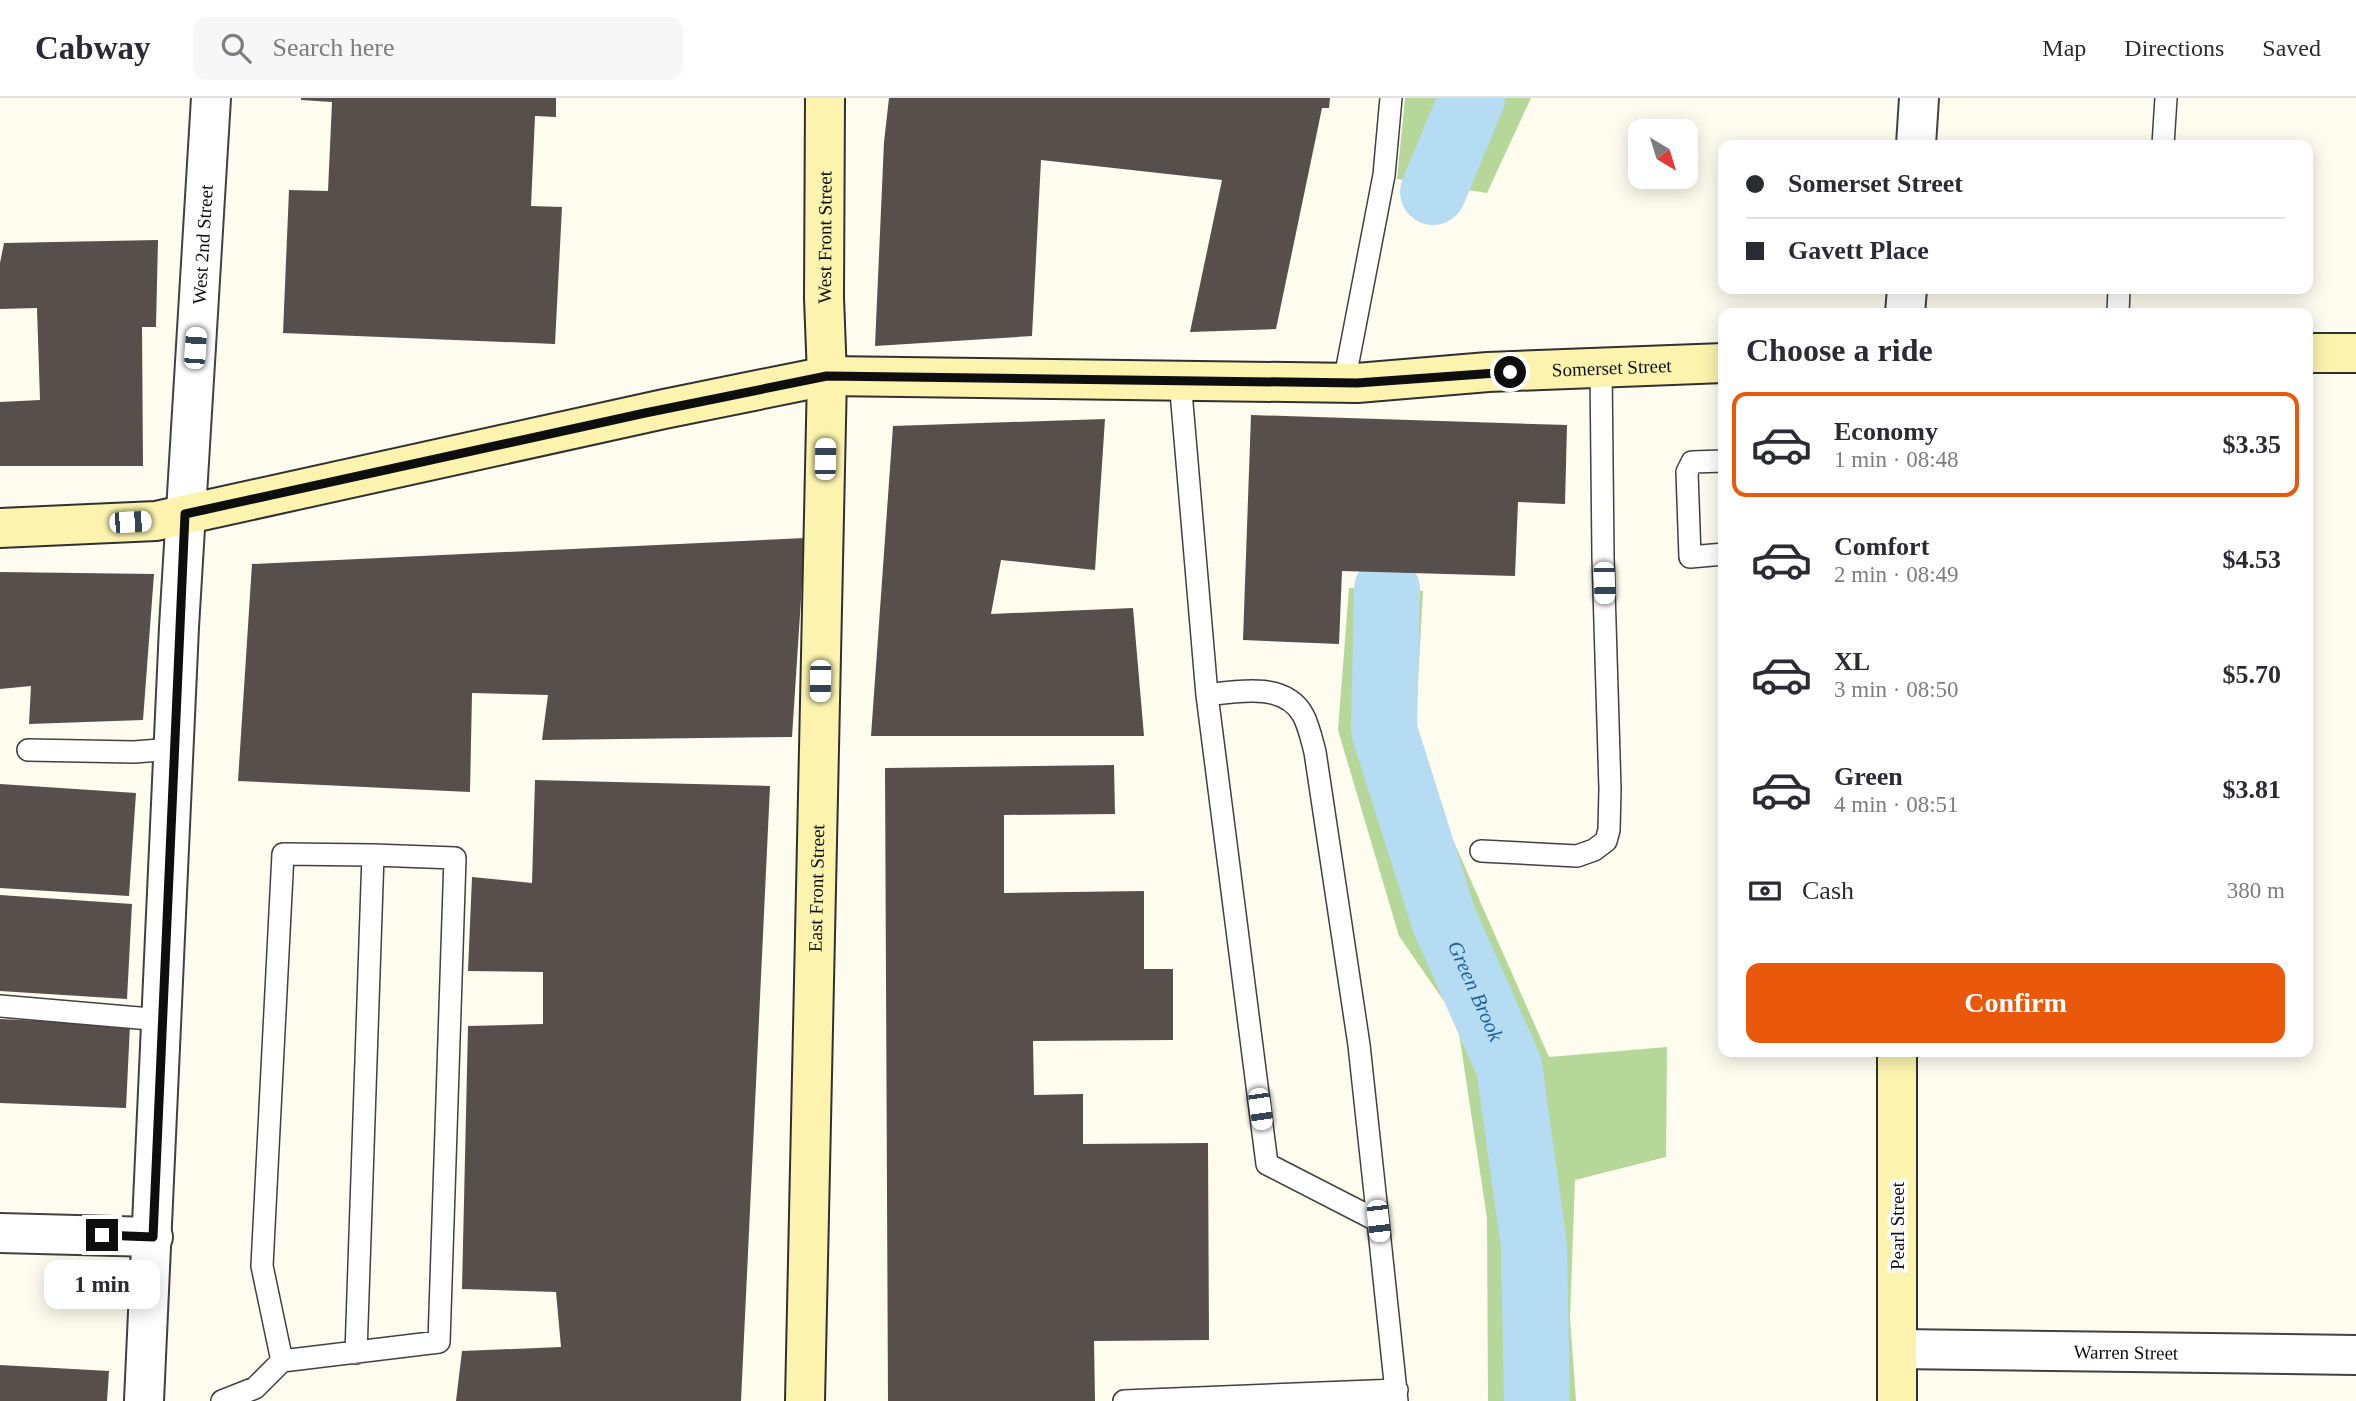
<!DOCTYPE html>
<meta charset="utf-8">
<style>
body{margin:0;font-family:"Times New Roman",serif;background:#f7f7f7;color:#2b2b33;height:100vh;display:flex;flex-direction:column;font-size:26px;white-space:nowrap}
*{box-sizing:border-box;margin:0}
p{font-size:23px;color:#7c7c81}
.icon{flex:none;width:38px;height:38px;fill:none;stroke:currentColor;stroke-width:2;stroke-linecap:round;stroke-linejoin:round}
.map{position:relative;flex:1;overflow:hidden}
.sheet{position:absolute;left:1718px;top:210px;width:595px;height:749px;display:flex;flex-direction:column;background:#fff;border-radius:14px;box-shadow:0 4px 18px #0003}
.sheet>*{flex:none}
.guide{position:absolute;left:1718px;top:42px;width:595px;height:154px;border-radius:14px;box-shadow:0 4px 18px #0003;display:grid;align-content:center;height:154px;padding:0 28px;background:#fff}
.needle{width:46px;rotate:142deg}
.controls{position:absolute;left:1628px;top:21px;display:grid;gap:14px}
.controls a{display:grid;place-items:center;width:70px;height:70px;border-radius:14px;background:#fff;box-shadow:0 4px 18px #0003;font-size:35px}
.end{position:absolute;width:32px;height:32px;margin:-16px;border:9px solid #0e0e0e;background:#fff;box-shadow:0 0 0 4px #fff}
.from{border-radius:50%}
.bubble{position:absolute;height:49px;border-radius:14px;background:#fff;box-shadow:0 4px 18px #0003;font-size:23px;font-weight:700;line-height:49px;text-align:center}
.car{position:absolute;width:21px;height:42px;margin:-21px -10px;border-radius:9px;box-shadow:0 0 5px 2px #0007;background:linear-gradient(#fff 24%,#345 0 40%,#fff 0 76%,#345 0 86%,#fff 0)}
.guide b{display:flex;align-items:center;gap:24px;height:66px;font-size:26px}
.guide b+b{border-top:2px solid #e1e1e2}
.guide i{width:18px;height:18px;background:#2b2b33}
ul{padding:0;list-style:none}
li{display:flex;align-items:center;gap:21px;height:105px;margin:0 14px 10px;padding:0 14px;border:4px solid transparent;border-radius:14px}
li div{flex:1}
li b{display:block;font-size:26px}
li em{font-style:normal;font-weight:700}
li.active{border-color:#ea580c}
li>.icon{width:63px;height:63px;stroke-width:1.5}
h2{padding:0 28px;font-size:32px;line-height:84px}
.pay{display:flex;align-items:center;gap:18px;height:77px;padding:0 28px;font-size:26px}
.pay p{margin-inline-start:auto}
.primary-button{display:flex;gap:14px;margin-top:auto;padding:14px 28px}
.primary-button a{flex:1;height:80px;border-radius:14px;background:#ea580c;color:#fff;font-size:28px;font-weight:700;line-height:80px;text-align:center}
header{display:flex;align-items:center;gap:42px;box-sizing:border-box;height:98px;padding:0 35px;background:#fff;border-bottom:2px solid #e1e1e2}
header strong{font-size:33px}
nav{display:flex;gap:38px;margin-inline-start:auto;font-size:24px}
.search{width:490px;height:63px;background:#f7f7f7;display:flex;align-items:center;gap:18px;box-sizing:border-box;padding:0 24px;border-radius:14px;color:#7c7c81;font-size:26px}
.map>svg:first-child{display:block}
</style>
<header>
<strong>Cabway</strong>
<div class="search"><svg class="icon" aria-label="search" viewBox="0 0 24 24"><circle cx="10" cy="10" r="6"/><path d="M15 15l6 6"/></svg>Search here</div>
<nav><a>Map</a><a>Directions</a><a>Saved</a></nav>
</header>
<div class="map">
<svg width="2356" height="1303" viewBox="0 0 2356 1303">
<rect width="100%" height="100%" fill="#fefbef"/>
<path fill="#b5d79a" d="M 1405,0 L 1531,0 L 1487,95 L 1397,81 Z
M 1349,490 L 1423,493 L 1414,654 L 1549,959 L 1667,949 L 1666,1059 L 1575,1082 L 1570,1220 L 1576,1303 L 1488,1303 L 1487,1120 L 1457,922 L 1399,838 L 1338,632 Z"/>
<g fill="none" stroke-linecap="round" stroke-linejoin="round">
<g stroke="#b6dcf3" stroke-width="66">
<path d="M 1433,94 L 1472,0"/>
<path id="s1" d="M 1387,491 L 1384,632 L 1444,822 L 1509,968 L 1534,1148 L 1537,1303"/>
</g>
</g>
<path fill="#564f4b" d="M 301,0 L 556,0 L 556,19 L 535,18 L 531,108 L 562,109 L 555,246 L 283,235 L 289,92 L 328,93 L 332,4 L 301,2 Z
M 889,0 L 1330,0 L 1329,10 L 1322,10 L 1276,231 L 1190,234 L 1222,82 L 1041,62 L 1032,238 L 875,248 L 884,44 Z
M 158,142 L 156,229 L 142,229 L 143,368 L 0,368 L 0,304 L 40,302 L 37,210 L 0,211 L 0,165 L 4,145 Z
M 1251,317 L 1567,327 L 1565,406 L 1518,404 L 1515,478 L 1342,473 L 1339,546 L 1243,542 Z
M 1105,321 L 1095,472 L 1001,462 L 991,516 L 1133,510 L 1144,638 L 871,638 L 893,328 Z
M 805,440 L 792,639 L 542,642 L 548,597 L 472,595 L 470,694 L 238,683 L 252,466 Z
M 0,474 L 154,476 L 143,622 L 29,626 L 31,588 L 0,591 Z
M 1114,667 L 1115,716 L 1004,717 L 1004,795 L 1144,793 L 1144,871 L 1173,871 L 1173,942 L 1033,943 L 1034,997 L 1083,996 L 1083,1046 L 1208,1045 L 1209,1242 L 1094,1243 L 1095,1303 L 888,1303 L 885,670 Z
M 535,682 L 770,688 L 741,1303 L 456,1303 L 462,1253 L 561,1249 L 556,1194 L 462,1191 L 468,928 L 543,926 L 543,874 L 468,873 L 472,779 L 532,785 Z
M 0,686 L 136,695 L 129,798 L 0,790 Z
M 0,797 L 132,806 L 127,901 L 0,893 Z
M 0,921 L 130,927 L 126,1010 L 0,1005 Z
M 0,1267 L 109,1273 L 107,1303 L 0,1303 Z"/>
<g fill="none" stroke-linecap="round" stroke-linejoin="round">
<g stroke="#414141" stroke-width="24">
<path id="lane" d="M 2163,47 L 2166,0
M 2118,215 L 2119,191
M 1180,282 L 1207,597 L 1267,1066 L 1378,1123 L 1397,1303
M 1344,285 L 1384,77 L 1391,0
M 1724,363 L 1692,364 L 1687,374 L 1690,459 L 1724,456
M 1207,597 C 1238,593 1285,584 1303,617 C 1309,628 1312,643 1315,654 L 1359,947 L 1378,1123
M 28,652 L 134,654 L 173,651
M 1481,753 L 1577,758 L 1594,752 L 1606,743 L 1609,732 L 1610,691 L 1603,459 L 1601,270
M 0,908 L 162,922
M 356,1255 L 373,757
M 222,1303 L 255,1290 L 282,1263 L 439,1244 L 455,760 L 373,757 L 283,756 L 262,1168 L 282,1263
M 1124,1303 L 1397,1292"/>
</g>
<g stroke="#414141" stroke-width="42">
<g id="street">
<path d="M 1916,47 L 1919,0"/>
<path d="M 1905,215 L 1907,191"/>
<path d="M 0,1135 L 153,1139"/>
<path id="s2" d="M 1897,1251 L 2356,1257"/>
<path id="s3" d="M 144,1303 L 179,529 L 211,0"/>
</g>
</g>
<g stroke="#303030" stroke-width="42">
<g id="secondary">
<path d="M 2308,255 L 2356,255"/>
<path id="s4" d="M 0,430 L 156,423 L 664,311 L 827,278 L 1357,285 L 1488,274 L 1724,265"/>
<path id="s5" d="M 805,1303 L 827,278 L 824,200 L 825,0"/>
<path d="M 1897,1303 L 1897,954"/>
</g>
</g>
<use href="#lane" stroke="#fff" stroke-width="21"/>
<use href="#street" stroke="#fff" stroke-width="38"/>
<use href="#secondary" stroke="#fbf3ae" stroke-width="38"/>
</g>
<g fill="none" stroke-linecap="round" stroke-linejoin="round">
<path stroke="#0e0e0e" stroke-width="9" d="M 102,1137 L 153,1139 L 185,416 L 645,315 L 827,278 L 1357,285 L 1510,274"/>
</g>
<g text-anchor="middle" stroke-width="7" stroke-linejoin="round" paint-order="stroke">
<g font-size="19" fill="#0e0e0e" stroke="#fff">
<text dy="7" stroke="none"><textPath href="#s5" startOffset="1164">West Front Street</textPath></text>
<text dy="7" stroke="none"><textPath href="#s3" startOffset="1158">West 2nd Street</textPath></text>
<text dy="7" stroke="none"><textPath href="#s4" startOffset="1628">Somerset Street</textPath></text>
<text dy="7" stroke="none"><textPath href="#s5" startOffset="513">East Front Street</textPath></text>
<text transform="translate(1897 1128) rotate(-90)" y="7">Pearl Street</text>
<text dy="7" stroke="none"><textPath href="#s2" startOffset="229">Warren Street</textPath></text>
</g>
<g font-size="21" font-style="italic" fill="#1c629a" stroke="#fff">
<text dy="7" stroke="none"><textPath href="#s1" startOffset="418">Green Brook</textPath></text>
</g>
</g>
</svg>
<div class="controls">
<a><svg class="needle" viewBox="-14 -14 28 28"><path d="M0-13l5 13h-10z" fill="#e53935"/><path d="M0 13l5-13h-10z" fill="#7c7c81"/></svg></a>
</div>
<i class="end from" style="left:1510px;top:274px"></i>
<i class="end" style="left:102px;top:1137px"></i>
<div class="bubble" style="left:44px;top:1162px;width:116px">1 min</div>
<i class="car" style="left:195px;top:250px;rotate:4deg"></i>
<i class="car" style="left:825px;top:361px;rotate:1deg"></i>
<i class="car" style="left:130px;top:424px;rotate:87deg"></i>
<i class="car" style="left:1604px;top:485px;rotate:178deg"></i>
<i class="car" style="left:820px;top:583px;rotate:181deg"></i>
<i class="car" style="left:1260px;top:1011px;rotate:172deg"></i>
<i class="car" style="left:1378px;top:1123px;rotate:174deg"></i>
<div class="guide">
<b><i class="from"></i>Somerset Street</b>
<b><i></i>Gavett Place</b>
</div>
<section class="sheet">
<h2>Choose a ride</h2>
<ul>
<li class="active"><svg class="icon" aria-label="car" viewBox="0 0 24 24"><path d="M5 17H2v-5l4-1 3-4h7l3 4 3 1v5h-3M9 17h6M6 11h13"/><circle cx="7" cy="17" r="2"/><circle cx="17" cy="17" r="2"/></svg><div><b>Economy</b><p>1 min · 08:48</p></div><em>$3.35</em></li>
<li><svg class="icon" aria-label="car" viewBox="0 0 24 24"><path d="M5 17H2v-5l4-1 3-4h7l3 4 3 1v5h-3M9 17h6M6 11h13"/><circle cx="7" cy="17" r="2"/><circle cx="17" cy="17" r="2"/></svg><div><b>Comfort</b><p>2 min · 08:49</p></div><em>$4.53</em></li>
<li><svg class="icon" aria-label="car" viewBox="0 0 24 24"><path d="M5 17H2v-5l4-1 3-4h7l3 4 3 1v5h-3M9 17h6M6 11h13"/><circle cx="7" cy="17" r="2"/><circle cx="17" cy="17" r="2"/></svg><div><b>XL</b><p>3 min · 08:50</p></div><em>$5.70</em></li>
<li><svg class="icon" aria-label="car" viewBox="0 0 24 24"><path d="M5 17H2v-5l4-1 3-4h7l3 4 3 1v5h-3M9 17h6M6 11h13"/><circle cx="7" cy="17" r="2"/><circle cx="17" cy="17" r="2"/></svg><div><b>Green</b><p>4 min · 08:51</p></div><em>$3.81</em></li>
</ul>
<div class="pay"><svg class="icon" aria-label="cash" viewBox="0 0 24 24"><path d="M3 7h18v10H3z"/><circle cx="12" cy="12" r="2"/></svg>Cash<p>380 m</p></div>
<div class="primary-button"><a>Confirm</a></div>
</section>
</div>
